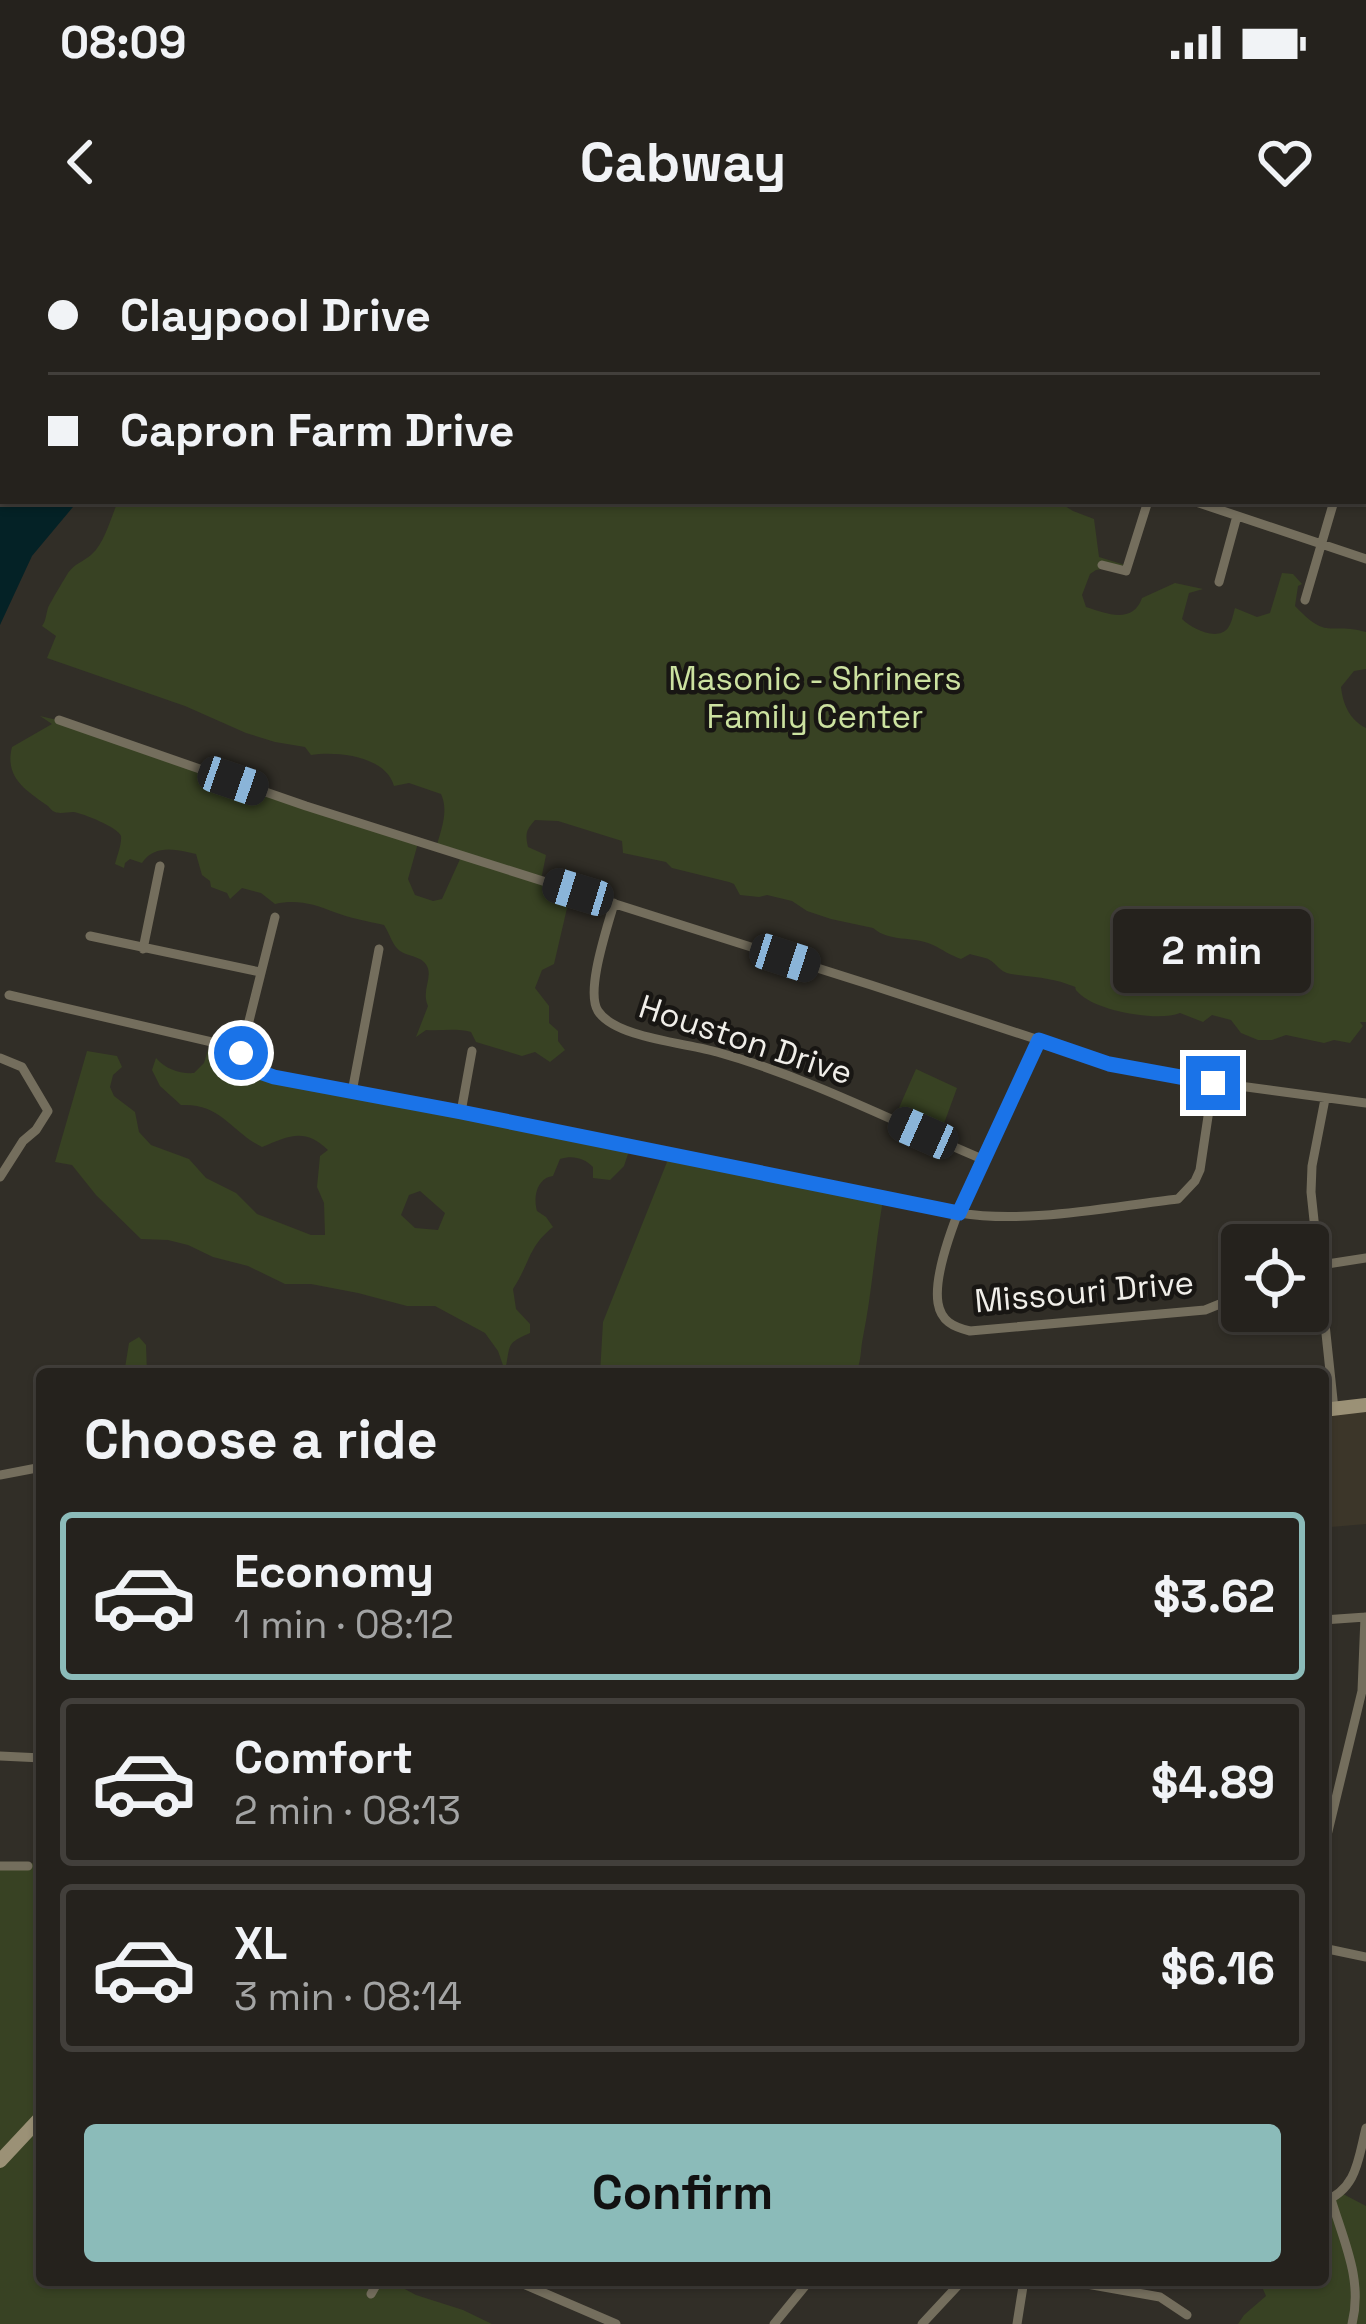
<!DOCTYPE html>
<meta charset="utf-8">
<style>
body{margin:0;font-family:"Space Grotesk",sans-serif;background:#2d2a26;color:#f1f3f6;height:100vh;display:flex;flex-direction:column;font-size:45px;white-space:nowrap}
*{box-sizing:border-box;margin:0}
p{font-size:39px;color:#a3a4a4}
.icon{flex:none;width:66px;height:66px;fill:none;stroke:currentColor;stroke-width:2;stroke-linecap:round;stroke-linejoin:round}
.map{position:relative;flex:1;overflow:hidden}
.details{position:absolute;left:36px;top:1128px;width:1293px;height:918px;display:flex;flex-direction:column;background:#25221d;border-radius:12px;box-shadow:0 3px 9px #0004,0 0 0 3px #423f3b}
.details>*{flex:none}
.top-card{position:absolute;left:0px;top:0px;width:1368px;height:264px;box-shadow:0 3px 9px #0004,0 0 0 3px #423f3b;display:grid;align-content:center;height:264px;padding:0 48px;background:#25221d}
.tools{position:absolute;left:1221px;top:984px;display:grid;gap:24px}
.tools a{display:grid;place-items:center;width:108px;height:108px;border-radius:12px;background:#25221d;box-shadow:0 3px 9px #0004,0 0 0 3px #423f3b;font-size:60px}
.end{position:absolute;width:54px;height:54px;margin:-27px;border:15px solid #1a73e8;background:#fff;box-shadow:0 0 0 6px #fff}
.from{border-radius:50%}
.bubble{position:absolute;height:84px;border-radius:12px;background:#25221d;box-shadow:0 3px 9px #0004,0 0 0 3px #423f3b;font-size:39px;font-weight:700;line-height:84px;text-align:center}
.car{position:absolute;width:36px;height:72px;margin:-36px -18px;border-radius:15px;box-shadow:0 0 9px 3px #0007;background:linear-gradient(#222 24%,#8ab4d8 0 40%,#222 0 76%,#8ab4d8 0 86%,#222 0)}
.top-card b{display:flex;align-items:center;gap:42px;height:114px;font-size:45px}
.top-card b+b{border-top:3px solid #423f3b}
.top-card i{width:30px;height:30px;background:#f1f3f6}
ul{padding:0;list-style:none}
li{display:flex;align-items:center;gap:36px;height:168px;margin:0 24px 18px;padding:0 24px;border:6px solid #423f3b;border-radius:12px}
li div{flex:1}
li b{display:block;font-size:45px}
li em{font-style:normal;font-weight:700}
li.active{border-color:#8bbbb9}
li>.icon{width:108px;height:108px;stroke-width:1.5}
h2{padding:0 48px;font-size:54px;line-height:144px}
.primary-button{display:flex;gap:24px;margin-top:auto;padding:24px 48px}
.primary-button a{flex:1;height:138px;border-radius:12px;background:#8bbbb9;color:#111;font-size:48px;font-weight:700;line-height:138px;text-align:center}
.status{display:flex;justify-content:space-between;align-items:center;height:84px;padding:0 60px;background:#25221d;direction:ltr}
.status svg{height:33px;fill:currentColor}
header{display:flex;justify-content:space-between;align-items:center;height:156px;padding:0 48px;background:#25221d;font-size:54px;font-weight:700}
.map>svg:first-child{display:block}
</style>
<div class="status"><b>08:09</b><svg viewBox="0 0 49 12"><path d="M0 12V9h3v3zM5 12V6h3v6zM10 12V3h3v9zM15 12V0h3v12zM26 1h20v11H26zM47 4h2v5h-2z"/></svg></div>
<header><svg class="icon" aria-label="back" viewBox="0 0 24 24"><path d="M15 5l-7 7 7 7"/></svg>Cabway<svg class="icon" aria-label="heart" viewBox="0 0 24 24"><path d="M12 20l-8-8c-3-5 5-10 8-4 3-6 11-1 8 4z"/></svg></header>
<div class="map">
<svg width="1366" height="2084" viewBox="0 0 1366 2084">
<rect width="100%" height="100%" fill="#312e27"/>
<path fill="#3c3629" d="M 1366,1166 L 1366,1284 L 1331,1287 L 1323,1249 L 1323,1170 Z"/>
<path fill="#384223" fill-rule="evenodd" d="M 509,0 L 738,0 L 734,3 L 511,3 Z
M 768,0 L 1366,0 L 1366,226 L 1365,3 L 770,3 Z
M 118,261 L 1057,261 L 1073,271 L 1094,279 L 1099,317 L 1125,325 L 1096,330 L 1090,334 L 1082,355 L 1086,367 C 1107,374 1133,384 1142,358 L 1175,343 L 1203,349 L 1189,353 L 1182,379 C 1191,388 1217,402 1228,388 C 1232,382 1233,375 1235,368 L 1257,377 L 1270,373 L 1282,333 L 1293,334 L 1302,344 L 1298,346 L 1295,366 C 1328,401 1328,382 1366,392 L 1366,429 L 1354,431 L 1341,447 C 1343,465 1350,480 1366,488 L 1366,782 L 1360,782 L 1363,786 L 1350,803 L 1334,800 L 1324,803 L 1286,795 L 1272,800 L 1258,800 L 1241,793 L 1231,780 L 1212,775 L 1203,782 L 1180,773 C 1158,782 1099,771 1081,755 C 1068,744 1084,750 1067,744 C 1048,737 1029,737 1011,734 C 999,732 998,724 988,719 C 987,718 972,715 970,714 L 961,719 C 950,715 943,710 933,705 C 911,695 891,703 873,688 L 831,679 L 807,671 L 792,661 L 767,655 L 759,657 L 740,655 L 734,644 L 729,642 L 672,628 L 666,622 L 623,613 L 622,601 L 558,581 L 535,580 C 526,590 525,594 528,607 L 546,615 L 541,640 L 571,651 L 554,724 L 542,730 L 535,748 L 549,766 L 549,783 L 558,791 L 558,801 L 565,810 L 550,822 L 535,812 L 522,816 L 476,802 L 471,792 C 456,788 442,791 426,790 L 416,797 L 428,766 C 421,750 433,739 427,726 C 422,716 409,717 400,711 C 392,705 390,694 384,685 C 367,681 349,678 334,672 C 314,664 297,659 275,664 L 261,653 L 242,648 L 230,659 L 227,653 L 211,647 L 210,641 L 202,635 L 196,614 C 177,609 154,604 142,623 L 130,619 L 125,623 L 124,628 L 115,624 C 117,616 122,604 121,596 C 119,588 83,573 73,572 C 68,572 59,574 55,572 C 52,571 50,568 48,566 C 27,551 4,538 12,507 L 52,484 L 40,476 L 70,483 L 418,603 L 408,639 L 415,655 L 433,661 L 442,659 L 461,617 L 436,608 C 441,590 449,571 441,554 L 409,543 L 394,546 C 386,516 337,511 311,515 L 305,507 L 275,502 L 246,493 L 185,466 L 47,418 L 56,396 L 42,386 C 46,381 46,374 48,368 C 50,363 65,338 68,333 C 75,323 83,322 91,315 C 105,303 111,277 118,261 Z
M 210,803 L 241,812 L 250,829 L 630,908 L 624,926 L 610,940 L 593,938 L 593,927 C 584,918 573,915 560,919 L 553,936 C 537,938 533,957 537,971 L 546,977 L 553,987 C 528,1007 531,1021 513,1049 L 516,1069 L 530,1084 L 530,1093 C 505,1104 511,1104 505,1131 L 498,1111 L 485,1093 L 435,1066 L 407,1066 L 358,1053 L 311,1044 L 285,1044 L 248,1026 L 213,1017 L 188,1005 L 168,1000 L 141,999 L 96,955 L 72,925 L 55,922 L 87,811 L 117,816 L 122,827 L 113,835 L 110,847 L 114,856 L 135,872 L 139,892 L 151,905 L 189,919 L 206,938 L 236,953 L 257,974 L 311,995 L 325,995 L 324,963 L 317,947 L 320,916 L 328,910 C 305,887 288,896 262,907 C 229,890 221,863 181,865 L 160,846 L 152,830 L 156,818 C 165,829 180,834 194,833 L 204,823 ZM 420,951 L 445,973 L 438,990 L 415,988 L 401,975 L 409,955 Z
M 916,829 L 957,848 L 942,889 L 898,870 Z
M 669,917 L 883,960 C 875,1006 872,1052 863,1097 C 860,1111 862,1121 855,1134 L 600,1134 L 603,1082 Z
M 139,1097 L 146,1105 L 147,1134 L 124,1134 L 129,1103 Z
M 35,1622 L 42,1624 L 42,2040 L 388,2040 L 416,2055 L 463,2070 L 492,2084 L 0,2084 L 0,1628 L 21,1629 Z
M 1343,1954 L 1366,1966 L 1366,2084 L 1238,2084 L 1244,2075 L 1266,2056 L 1259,2040 L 1323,2040 L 1323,1975 L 1335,1975 L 1332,1961 Z"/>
<path fill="#042226" d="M 0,0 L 197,0 L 196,3 L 3,3 L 3,261 L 78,261 L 32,316 L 0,385 Z"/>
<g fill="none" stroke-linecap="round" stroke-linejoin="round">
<path stroke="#746e5d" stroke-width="9" d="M 1193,261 L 1366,319
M 1102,325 L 1126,331 L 1148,261
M 1219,342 L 1237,276
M 1305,360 L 1334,261
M 59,480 L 306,566 L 871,745 L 1109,823 L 1180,838 L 1366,863
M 614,663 C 608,686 585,751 598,771 C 615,798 687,803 717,812 C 810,838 894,882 982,919
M 275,677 L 241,813 L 241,819 L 251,829 L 274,837 L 461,872 L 959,973 C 1028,984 1108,967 1178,959 L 1195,941 L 1200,930 L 1213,843
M 90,696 L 260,732
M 143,709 L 160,626
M 9,755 L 242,809
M 1039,800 C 1013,856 929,1007 938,1063 C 941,1081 953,1087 970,1091 L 1205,1070 L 1242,1055
M 0,818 L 22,827 L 48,871 L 36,890 L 23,901 L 0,937
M 352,852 L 379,709
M 1325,859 L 1312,926 L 1311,952 L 1334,1169
M 461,872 L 472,811
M 1308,1027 L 1366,1018
M 0,1235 L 42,1227
M 1323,1380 L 1366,1377
M 0,1516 L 42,1518
M 1323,1612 L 1362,1451 L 1365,1377
M 0,1626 L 28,1626
M 1323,1708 L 1366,1717
M 1331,1959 C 1344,2002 1363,2040 1352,2084
M 1323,1962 C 1357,1949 1358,1920 1366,1888
M 514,2040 L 616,2084
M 1064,2040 L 1160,2057 L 1187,2075
M 371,2054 L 379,2040
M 774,2084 L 810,2040
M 922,2084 L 963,2040
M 1017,2084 L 1024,2040"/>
<path stroke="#9b9176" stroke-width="14" d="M 1323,1170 L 1366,1165
M 0,1921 L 42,1876"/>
</g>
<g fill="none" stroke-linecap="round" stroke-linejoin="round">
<path stroke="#1a73e8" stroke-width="15" d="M 241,813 L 241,818 L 251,829 L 274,837 L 461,872 L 959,973 L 1039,800 L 1109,824 L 1213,843"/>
</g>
<g text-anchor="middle" stroke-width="9" stroke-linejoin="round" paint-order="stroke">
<g font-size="33" fill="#cce2a0" stroke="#181613">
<text x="815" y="450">Masonic - Shriners<tspan x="815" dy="38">Family Center</tspan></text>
</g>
<g font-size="33" fill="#f0eee9" stroke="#181613">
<text transform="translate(746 799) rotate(18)" y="12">Houston Drive</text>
<text transform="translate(1084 1051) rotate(-5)" y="12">Missouri Drive</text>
</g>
</g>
</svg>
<div class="tools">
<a><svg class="icon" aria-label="locate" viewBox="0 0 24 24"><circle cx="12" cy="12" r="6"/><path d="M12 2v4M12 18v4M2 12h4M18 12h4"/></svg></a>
</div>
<i class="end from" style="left:241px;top:813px"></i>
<i class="end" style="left:1213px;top:843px"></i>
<div class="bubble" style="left:1113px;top:669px;width:198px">2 min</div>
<i class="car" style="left:233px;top:541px;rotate:109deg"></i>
<i class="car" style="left:578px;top:652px;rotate:287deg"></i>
<i class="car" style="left:785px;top:718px;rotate:108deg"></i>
<i class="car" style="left:923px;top:893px;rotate:294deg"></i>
<div class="top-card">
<b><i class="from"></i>Claypool Drive</b>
<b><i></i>Capron Farm Drive</b>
</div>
<section class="details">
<h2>Choose a ride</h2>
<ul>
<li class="active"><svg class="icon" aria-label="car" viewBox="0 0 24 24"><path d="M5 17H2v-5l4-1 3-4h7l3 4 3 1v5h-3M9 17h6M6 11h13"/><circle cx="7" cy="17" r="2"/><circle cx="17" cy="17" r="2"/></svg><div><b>Economy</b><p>1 min · 08:12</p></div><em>$3.62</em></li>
<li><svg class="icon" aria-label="car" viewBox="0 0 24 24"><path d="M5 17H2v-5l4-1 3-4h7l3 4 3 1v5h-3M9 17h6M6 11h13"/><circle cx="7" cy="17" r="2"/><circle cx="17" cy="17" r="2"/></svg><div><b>Comfort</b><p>2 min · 08:13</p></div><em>$4.89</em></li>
<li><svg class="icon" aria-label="car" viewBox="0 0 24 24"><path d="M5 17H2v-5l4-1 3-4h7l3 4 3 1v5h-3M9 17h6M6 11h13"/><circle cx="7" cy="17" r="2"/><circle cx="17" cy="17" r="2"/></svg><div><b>XL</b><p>3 min · 08:14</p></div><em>$6.16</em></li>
</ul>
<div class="primary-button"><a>Confirm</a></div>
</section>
</div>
